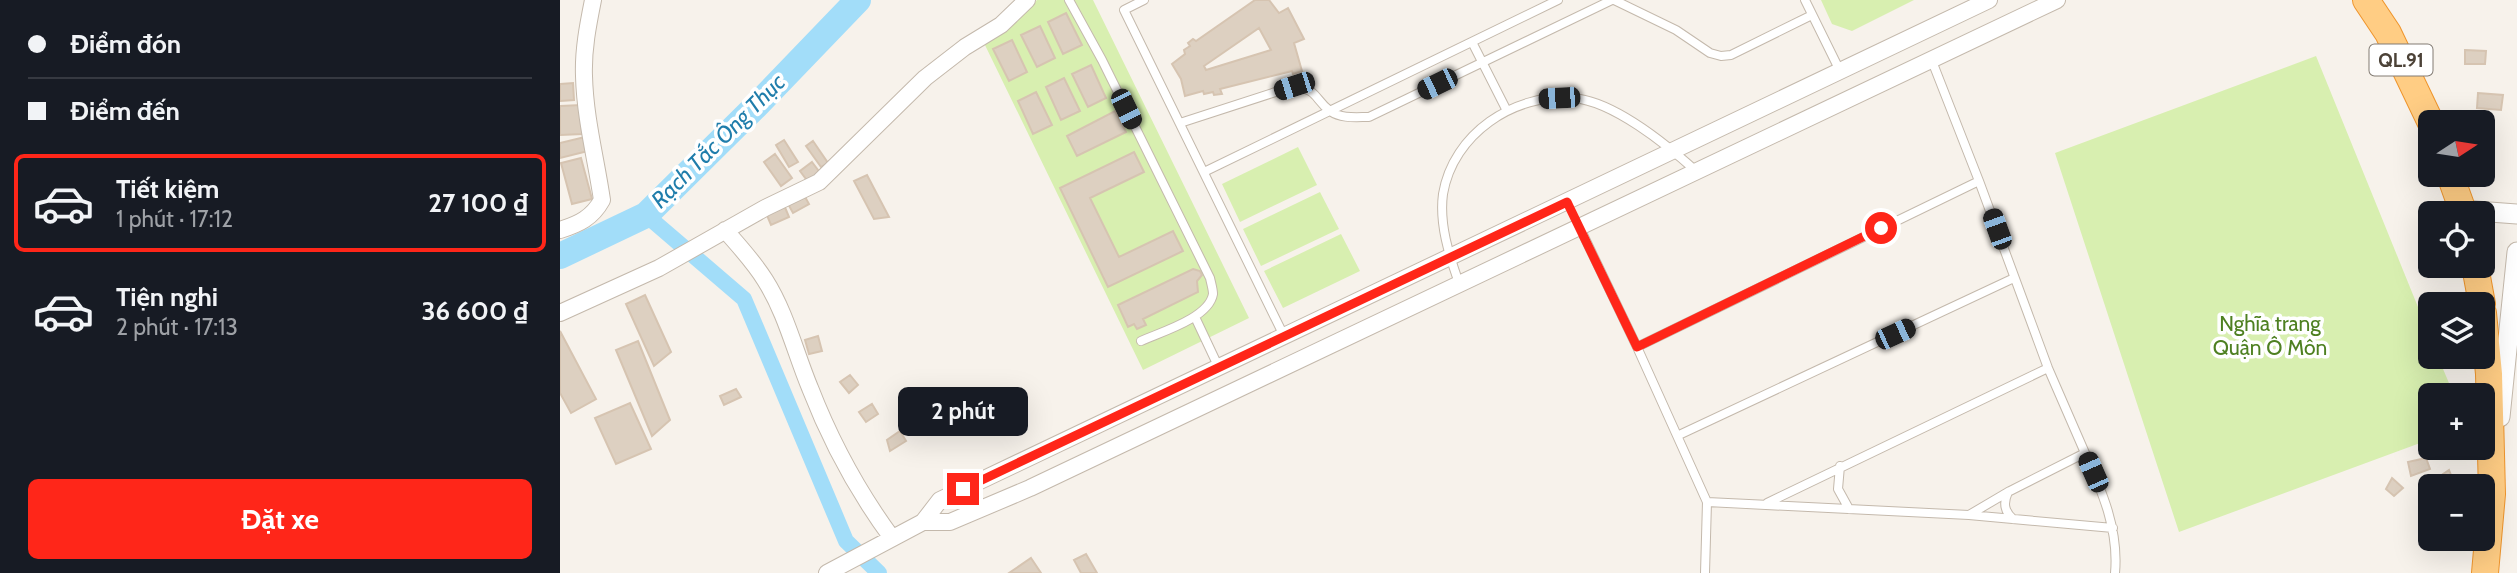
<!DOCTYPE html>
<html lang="vi">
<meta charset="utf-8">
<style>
body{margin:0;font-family:Cabin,sans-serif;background:#242831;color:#f1f3f6;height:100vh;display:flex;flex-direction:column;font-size:26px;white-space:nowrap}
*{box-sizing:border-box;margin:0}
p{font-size:23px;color:#9ea1a6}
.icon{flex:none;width:38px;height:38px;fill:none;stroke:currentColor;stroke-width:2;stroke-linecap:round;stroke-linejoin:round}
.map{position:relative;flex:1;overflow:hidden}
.side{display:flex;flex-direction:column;background:#171b24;width:560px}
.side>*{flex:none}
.hud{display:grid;align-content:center;height:154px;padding:0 28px;background:#171b24}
.needle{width:46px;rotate:78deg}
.buttons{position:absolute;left:1858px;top:110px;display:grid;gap:14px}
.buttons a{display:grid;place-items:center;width:77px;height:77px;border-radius:10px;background:#171b24;box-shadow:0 7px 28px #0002;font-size:35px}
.end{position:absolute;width:32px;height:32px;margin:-16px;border:9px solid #ff2619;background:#fff;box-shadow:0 0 0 4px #fff}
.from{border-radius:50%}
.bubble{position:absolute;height:49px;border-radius:10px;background:#171b24;box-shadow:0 7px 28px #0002;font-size:23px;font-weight:800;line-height:49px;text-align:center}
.car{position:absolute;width:21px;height:42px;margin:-21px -10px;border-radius:9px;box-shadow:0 0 5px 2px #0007;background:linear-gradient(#222 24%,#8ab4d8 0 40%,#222 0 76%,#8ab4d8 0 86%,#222 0)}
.hud b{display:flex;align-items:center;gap:24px;height:66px;font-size:26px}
.hud b+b{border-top:2px solid #363941}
.hud i{width:18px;height:18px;background:#f1f3f6}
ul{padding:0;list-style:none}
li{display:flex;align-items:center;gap:21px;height:98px;margin:0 14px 10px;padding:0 14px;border:4px solid transparent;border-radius:10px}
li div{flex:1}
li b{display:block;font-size:26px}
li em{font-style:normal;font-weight:800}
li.selected{border-color:#ff2619}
li>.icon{width:63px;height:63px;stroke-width:1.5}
.primary-button{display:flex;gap:14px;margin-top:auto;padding:14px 28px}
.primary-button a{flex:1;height:80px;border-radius:10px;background:#ff2619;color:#fff;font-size:28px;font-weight:800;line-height:80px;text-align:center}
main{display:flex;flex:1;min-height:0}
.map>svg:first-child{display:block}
</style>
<main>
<section class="side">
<div class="hud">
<b><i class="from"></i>Điểm đón</b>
<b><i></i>Điểm đến</b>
</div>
<ul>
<li class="selected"><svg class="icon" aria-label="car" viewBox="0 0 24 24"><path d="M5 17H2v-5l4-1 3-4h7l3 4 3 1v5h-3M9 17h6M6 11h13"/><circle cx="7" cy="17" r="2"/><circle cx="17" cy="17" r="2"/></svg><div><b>Tiết kiệm</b><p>1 phút · 17:12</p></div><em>27 100 ₫</em></li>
<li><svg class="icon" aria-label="car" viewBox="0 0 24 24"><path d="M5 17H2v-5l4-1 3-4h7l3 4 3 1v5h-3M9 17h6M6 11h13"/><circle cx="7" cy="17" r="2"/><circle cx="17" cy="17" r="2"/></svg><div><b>Tiện nghi</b><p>2 phút · 17:13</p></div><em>36 600 ₫</em></li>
</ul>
<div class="primary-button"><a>Đặt xe</a></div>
</section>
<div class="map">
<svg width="1957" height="573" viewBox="0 0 1957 573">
<rect width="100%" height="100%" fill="#f7f2eb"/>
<path fill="#d8efb0" d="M 477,0 L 533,0 L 689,318 L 583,370 L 424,43 L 457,21 Z
M 1261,0 L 1354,0 L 1292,31 L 1272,24 Z
M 1756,56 L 1871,339 L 1871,357 L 1878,357 L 1894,395 L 1871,396 L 1871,439 L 1619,532 L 1495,153 Z
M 738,147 L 757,185 L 680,222 L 662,184 Z
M 760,192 L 779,229 L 701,266 L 683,229 Z
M 781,234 L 800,271 L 723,308 L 704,271 Z"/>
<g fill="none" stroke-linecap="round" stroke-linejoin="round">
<path stroke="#a2ddf9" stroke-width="16" d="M 86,215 L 184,299 L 286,541 L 319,573"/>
<path stroke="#a2ddf9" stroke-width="26" d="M 0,256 L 86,215 L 196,106 L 298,0"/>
</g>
<path fill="#ddd0c1" stroke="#d6c4b1" stroke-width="2" fill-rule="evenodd" d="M 695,0 L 709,0 L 719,13 L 728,8 L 744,39 L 734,43 L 742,71 L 733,74 L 732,71 L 660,89 L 662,94 L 654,95 L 653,92 L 644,94 L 643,91 L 625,96 L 621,79 L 612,64 L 625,54 L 624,50 L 630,46 L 628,43 L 633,39 L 636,41 ZM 699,28 L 711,50 L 646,70 L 644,66 Z
M 506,13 L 522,45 L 503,54 L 488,22 Z
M 480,26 L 495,58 L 477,67 L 461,35 Z
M 452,40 L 467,72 L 449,81 L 433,49 Z
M 1905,50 L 1926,51 L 1925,64 L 1905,64 Z
M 531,65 L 546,98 L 528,107 L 512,74 Z
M 504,78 L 520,111 L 501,120 L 486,87 Z
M 13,83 L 14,100 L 0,101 L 0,84 Z
M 476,92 L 492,125 L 473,134 L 458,101 Z
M 1918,93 L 1943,95 L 1941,110 L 1917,108 Z
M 21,105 L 22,134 L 0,135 L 0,106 Z
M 555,111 L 566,132 L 517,156 L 507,136 Z
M 25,137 L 28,151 L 0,158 L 0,143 Z
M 224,140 L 238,162 L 229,167 L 216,145 Z
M 253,141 L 268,163 L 261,167 L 246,146 Z
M 574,152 L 584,172 L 530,198 L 559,257 L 613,231 L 623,251 L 548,287 L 500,188 Z
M 215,154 L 232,178 L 221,186 L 204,162 Z
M 21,158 L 32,199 L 12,204 L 1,163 Z
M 252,162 L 261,174 L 249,183 L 240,171 Z
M 307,175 L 329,217 L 314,219 L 294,181 Z
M 244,195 L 249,204 L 233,213 L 228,204 Z
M 224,205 L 229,217 L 211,225 L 206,213 Z
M 633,269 L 640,271 L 642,275 L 637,281 L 638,292 L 583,319 L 586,325 L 577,329 L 574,324 L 568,327 L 558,305 Z
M 85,295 L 111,352 L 94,366 L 66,304 Z
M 0,331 L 36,399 L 11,413 L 0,393 Z
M 258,336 L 262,351 L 249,354 L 245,340 Z
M 78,341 L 110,420 L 92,436 L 56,350 Z
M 290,375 L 298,385 L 289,393 L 280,382 Z
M 176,389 L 181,397 L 164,405 L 160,396 Z
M 70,403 L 91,449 L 56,464 L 35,418 Z
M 312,404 L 318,414 L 306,422 L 299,412 Z
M 340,431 L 346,441 L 330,451 L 327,440 Z
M 1866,458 L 1870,469 L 1851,476 L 1848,462 Z
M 1889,470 L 1893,480 L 1884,486 L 1871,486 L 1871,489 L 1867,485 Z
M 1832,478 L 1843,488 L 1834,496 L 1826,489 Z
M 526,554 L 537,573 L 521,573 L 514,560 Z
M 471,558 L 481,573 L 449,573 Z"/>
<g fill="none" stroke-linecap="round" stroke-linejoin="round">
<g stroke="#c4b9ac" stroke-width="10">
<path id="service" d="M 509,0 L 542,60 L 650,278 C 651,283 653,289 653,294 C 649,318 601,332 581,341
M 584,0 L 564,10 L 724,336
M 1054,0 L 1116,30 L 1150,53 L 1161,56 L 1171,55 L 1252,15
M 1245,0 L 1280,71
M 912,42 L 947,111
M 620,123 L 734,86 C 759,90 754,99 770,111 C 782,119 796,117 809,117 L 1052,0
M 644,172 L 998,0
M 1019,226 L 1077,347 L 1419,181 L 1372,61
M 899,283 C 889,255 879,224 883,194 C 893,134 954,93 1013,98 C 1053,101 1107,145 1136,171
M 635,317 L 659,368
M 1077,347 L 1147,502 L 1409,515 L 1448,492 L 1525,453 L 1488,368 L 1419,181
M 1119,435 L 1454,278
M 1525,453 C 1542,491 1559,530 1555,573
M 1280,466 L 1278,489 L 1289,509
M 1448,492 C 1443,503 1444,511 1453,519
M 1207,503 L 1488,368
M 1409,515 L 1553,528
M 1145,573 L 1147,502"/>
</g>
<g stroke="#c4b9ac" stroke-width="18">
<path id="minor" d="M 0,230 C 19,224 32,218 42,200 C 36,159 25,118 24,76 C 23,50 28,25 33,0
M 165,230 C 179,246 194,262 205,280 C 226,313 235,352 250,388 C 271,442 298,492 332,538
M 0,313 L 99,268 L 205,208 L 259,182 L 365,78 L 405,47 L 441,25 L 467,0
M 363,522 L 380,500 L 1429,0
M 267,573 L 363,522 L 390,522 L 470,488 L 1497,0"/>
</g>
<g stroke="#c4b9ac" stroke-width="21">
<path id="tertiary" d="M 1903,210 L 1957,214
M 1940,417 L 1957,252"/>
</g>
<g stroke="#ef952c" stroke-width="28">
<path id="trunk" d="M 1806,0 L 1828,33 L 1871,123
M 1890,175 L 1904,214
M 1915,266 L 1922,304
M 1923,313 L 1929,374 L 1932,494 L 1925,573"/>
</g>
<use href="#service" stroke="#fff" stroke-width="8"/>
<use href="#minor" stroke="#fff" stroke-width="16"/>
<use href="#tertiary" stroke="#fff" stroke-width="19"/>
<use href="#trunk" stroke="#ffcd84" stroke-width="26"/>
</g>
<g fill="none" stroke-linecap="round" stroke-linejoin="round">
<path stroke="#ff2619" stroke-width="9" d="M 403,489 L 1007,202 L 1077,347 L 1321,228"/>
</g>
<g text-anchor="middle" stroke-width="7" stroke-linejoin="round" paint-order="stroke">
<rect fill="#fff" stroke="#827b73" stroke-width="2" x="1809.5" y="44.5" width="63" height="31" rx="5"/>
<g font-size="19" font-weight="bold" fill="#4c4237">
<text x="1841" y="67">QL.91</text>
</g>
<g font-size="21" fill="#4e8021" stroke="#fff">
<text x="1710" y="331">Nghĩa trang<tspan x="1710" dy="24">Quận Ô Môn</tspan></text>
</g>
<g font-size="23" font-style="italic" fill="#1f7dab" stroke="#fff">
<text transform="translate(158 141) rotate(-45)" y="8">Rạch Tắc Ông Thục</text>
</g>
</g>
</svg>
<div class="buttons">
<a><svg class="needle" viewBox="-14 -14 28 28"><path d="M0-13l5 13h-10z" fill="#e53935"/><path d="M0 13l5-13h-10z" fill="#9ea1a6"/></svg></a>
<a><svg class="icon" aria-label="locate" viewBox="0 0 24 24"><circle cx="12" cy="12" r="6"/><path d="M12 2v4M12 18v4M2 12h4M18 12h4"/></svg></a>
<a><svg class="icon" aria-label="layers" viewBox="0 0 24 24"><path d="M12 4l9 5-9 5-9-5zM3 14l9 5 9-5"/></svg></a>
<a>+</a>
<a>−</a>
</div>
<i class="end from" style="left:1321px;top:228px"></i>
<i class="end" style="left:403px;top:489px"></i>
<div class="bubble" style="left:338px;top:387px;width:130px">2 phút</div>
<i class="car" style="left:877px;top:84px;rotate:244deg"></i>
<i class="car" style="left:734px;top:86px;rotate:252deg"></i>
<i class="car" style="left:999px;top:98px;rotate:267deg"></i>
<i class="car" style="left:566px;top:109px;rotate:154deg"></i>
<i class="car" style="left:1437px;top:229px;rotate:340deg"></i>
<i class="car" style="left:1335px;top:334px;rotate:65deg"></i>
<i class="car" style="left:1533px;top:472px;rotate:336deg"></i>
</div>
</main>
